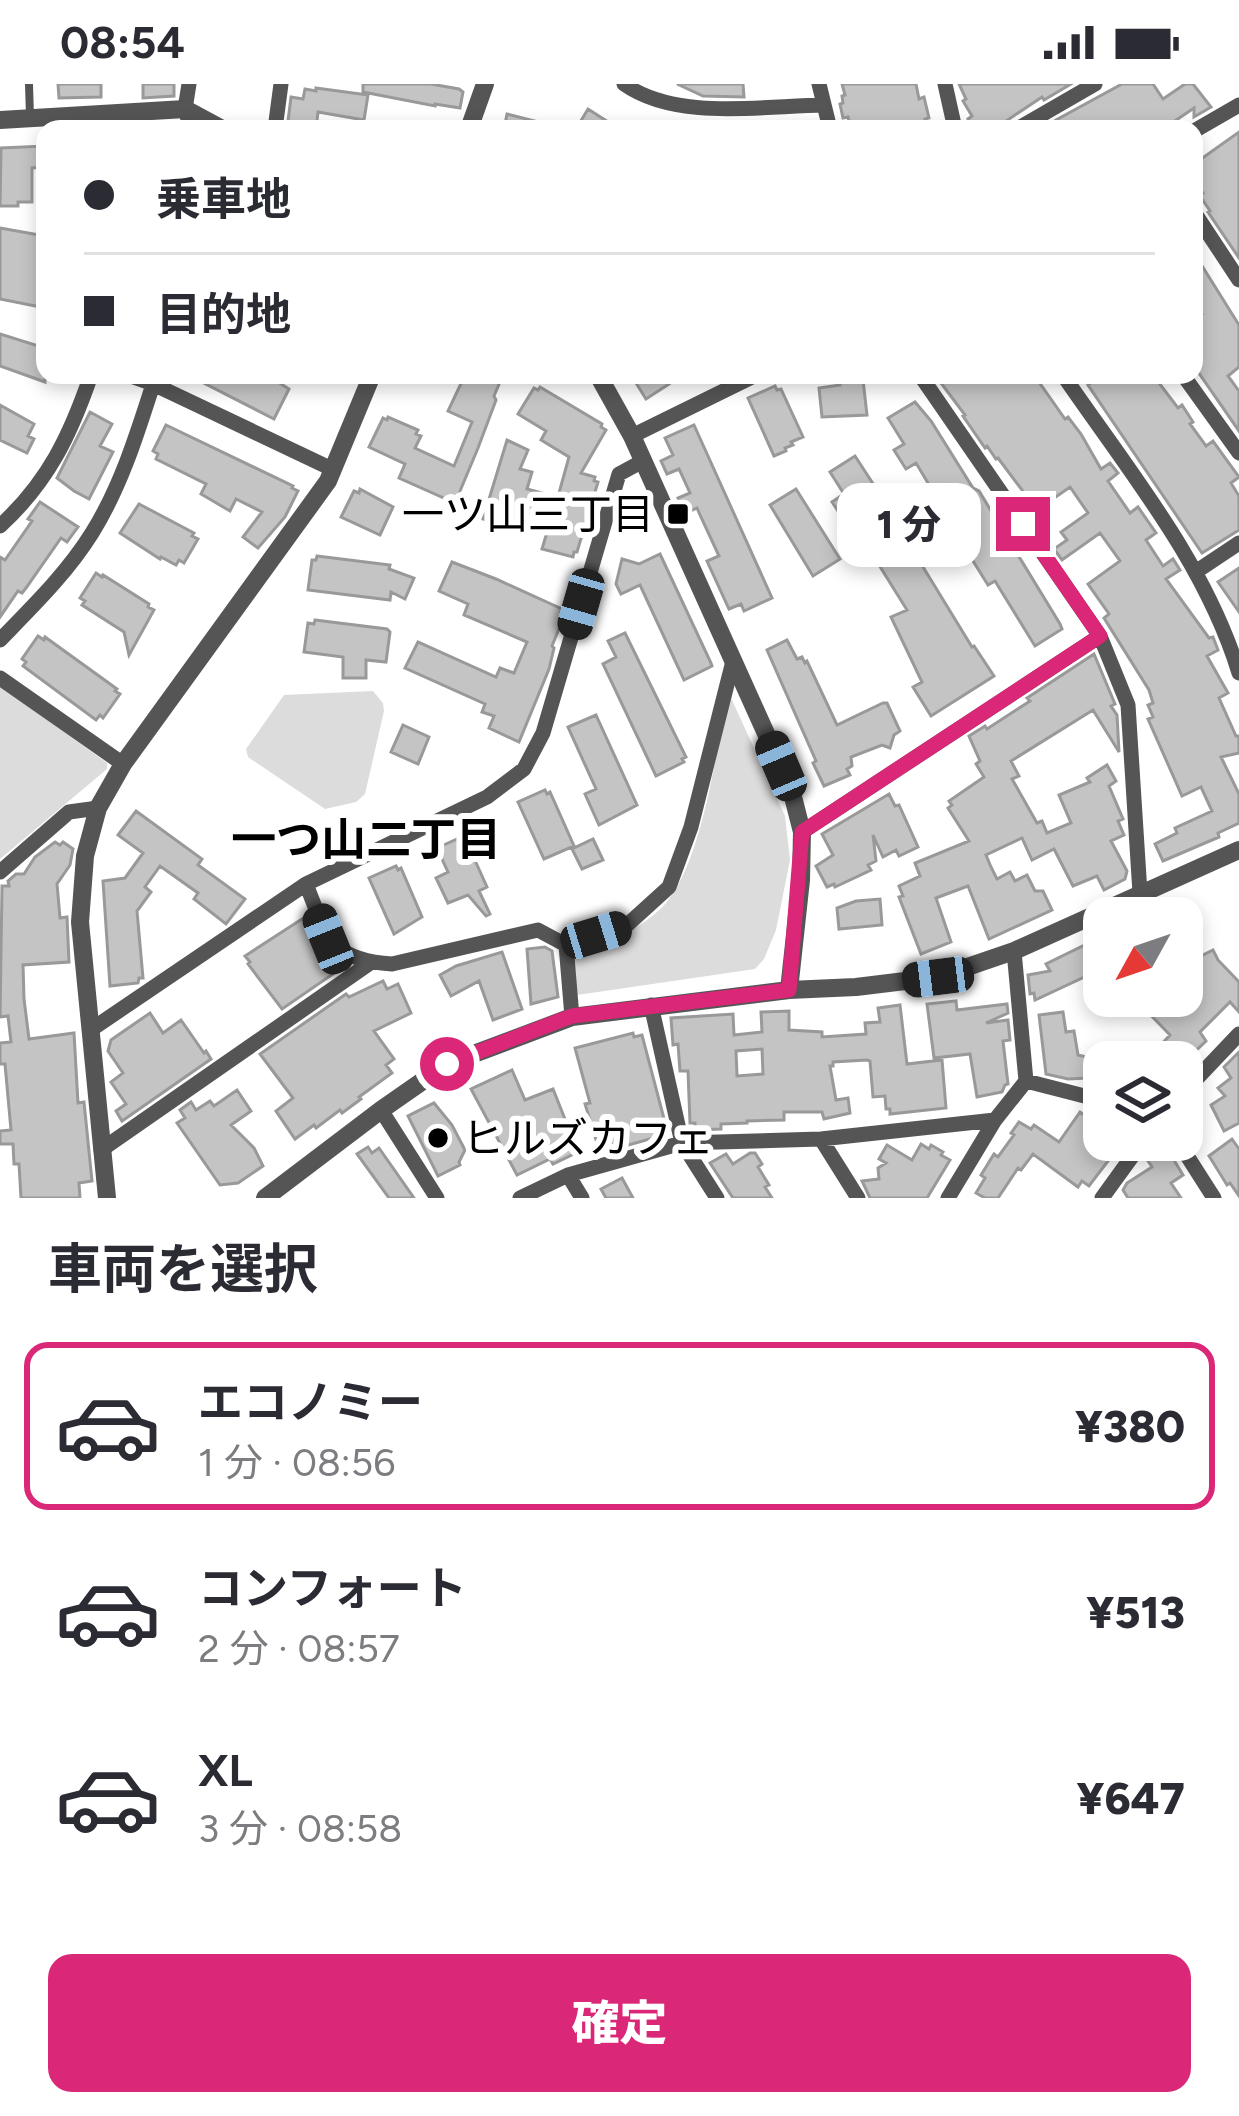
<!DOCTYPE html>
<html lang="ja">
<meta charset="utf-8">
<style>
body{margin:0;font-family:Figtree,"Noto Sans JP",sans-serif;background:#f2f2f3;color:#2b2b33;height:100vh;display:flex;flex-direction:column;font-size:45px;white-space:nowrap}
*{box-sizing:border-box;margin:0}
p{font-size:39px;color:#7c7c81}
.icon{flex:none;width:66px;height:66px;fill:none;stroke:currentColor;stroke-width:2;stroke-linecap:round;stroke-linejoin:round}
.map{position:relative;height:1114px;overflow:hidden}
.sheet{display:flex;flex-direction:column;background:#fff;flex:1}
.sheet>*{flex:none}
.guide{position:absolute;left:36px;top:36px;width:1167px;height:264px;border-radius:24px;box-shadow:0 6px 18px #0003;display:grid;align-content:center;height:264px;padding:0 48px;background:#fff}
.needle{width:78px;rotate:230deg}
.buttons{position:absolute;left:1083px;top:813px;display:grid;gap:24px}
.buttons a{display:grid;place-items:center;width:120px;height:120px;border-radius:24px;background:#fff;box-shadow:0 6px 18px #0003;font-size:60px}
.end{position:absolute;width:54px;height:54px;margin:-27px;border:15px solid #db2777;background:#fff;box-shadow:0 0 0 6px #fff}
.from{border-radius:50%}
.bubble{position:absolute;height:84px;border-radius:24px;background:#fff;box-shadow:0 6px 18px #0003;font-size:39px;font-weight:800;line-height:84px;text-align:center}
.car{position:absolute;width:36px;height:72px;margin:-36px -18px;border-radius:15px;box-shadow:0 0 9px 3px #0007;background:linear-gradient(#222 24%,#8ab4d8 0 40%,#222 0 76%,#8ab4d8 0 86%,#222 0)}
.guide b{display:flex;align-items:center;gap:42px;height:114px;font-size:45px}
.guide b+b{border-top:3px solid #e1e1e2}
.guide i{width:30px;height:30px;background:#2b2b33}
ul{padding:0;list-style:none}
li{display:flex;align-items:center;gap:36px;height:168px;margin:0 24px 18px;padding:0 24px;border:6px solid transparent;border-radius:24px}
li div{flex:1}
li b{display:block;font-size:45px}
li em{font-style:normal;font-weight:800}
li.on{border-color:#db2777}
li>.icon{width:108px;height:108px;stroke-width:1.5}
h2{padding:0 48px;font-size:54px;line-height:144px}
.cta{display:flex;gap:24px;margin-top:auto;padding:24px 48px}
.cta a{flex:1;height:138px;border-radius:24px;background:#db2777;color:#fff;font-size:48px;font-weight:800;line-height:138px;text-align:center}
.status{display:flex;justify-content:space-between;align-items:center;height:84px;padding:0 60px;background:#fff;direction:ltr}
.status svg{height:33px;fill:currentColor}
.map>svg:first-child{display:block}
</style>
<div class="status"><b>08:54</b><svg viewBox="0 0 49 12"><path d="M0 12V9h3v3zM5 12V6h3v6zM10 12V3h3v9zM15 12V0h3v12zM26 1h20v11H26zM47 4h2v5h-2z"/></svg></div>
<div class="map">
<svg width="1239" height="1114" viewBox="0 0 1239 1114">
<rect width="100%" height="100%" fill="#fff"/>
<path fill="#dcdcdc" d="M 0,602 L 107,679 L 107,685 L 0,775 Z
M 373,607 L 383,619 L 384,627 L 365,710 L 356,718 L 325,725 L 248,673 L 246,665 L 284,611 Z
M 726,612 L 732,616 L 785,732 L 790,776 L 776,846 L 764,875 L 755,885 L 577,911 L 571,876 L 576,870 C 606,856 643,846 666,819 C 702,777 717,667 726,612 Z"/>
<path fill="#c4c4c4" stroke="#999" stroke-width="3" fill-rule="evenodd" d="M 58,0 L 101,0 L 101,13 L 59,14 Z
M 143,0 L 174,0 L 174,12 L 143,14 Z
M 363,0 L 431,0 L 459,5 L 463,8 L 460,24 L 435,20 L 435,22 L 363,8 Z
M 677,0 L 743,0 L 744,13 L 703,12 Z
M 842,0 L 916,0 L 919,15 L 924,13 L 929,34 L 925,35 L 928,45 L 851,45 L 848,33 L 843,34 L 840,20 L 843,19 L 842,12 L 845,11 Z
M 959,0 L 1071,0 L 1044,16 L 1042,13 L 1000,41 L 1003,45 L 974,45 L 968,35 L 972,32 L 963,17 L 966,15 Z
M 1122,0 L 1153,0 L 1163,15 L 1185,0 L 1193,0 L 1211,23 L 1194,33 L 1194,24 L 1163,45 L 1062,45 L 1056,36 Z
M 316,4 L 368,11 L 364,36 L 318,28 L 316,45 L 287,45 L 291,13 L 303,15 L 305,5 L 316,7 Z
M 588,25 L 619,45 L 576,45 Z
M 507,30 L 546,40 L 546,45 L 504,45 Z
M 1239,48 L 1239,174 L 1208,128 L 1210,127 L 1200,112 L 1203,109 L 1194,96 L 1194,80 Z
M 45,62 L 45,83 L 32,84 L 32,118 L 18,118 L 18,122 L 0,122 L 1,64 Z
M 0,144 L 45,152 L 45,224 L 0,215 Z
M 1194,169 L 1239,241 L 1239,283 L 1228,292 L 1239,307 L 1239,347 L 1194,282 L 1194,236 L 1202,230 L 1194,219 Z
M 0,250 L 45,264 L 45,298 L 0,282 Z
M 188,291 L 267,291 L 289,305 L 274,335 Z
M 465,291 L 503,291 L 494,312 L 496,316 L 478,364 L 455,419 L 399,394 L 405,380 L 369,363 L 383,334 L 387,336 L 388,333 L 418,346 L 416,350 L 421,352 L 415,364 L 454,382 L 472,338 L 448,327 Z
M 631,291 L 663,291 L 669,300 L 646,315 Z
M 839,291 L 853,291 L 854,297 L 863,296 L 867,331 L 822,333 L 819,304 L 840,301 Z
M 935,291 L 1034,291 L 1065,335 L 1068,333 L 1081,350 L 1101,385 L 1110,379 L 1118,389 L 1108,397 L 1130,429 L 1138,423 L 1156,449 L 1146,456 L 1163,482 L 1173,475 L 1180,486 L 1166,495 L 1209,554 L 1213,553 L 1218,566 L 1207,572 L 1228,609 L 1219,614 L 1236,652 L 1239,652 L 1239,669 L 1221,673 L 1239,710 L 1239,739 L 1218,749 L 1219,753 L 1163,777 L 1155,760 L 1177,749 L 1175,744 L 1212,727 L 1201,703 L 1182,712 L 1148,635 L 1153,633 L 1148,621 L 1153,619 L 1149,606 L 1104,534 L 1109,530 L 1088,500 L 1120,477 L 1100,449 L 1062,476 L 1054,465 L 1067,456 L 1061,448 L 1088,429 L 1070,403 L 1037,426 L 998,374 L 996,375 L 987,362 L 985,364 L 963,332 L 965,331 Z
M 1091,291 L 1153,291 L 1178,324 L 1182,321 L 1193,338 L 1190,340 L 1206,362 L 1213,357 L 1239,393 L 1231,399 L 1239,412 L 1239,446 L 1202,469 L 1088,301 L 1095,296 Z
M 775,302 L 777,306 L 781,305 L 803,353 L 791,358 L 793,361 L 785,364 L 786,367 L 774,372 L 748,314 Z
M 540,303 L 602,340 L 601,343 L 606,346 L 581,389 L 595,393 L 594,397 L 598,398 L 577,468 L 574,468 L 573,473 L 542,465 L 551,435 L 521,427 L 517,440 L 514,439 L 513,444 L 483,435 L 507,356 L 528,366 L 520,385 L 532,388 L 527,405 L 557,413 L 559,409 L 569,373 L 541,356 L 546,347 L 518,330 L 534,304 L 538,306 Z
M 915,318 L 931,337 L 973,404 L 979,407 L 1060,540 L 1062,545 L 1035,562 L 995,497 L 988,501 L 968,469 L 953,444 L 960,440 L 937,401 L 931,404 L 916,379 L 906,385 L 894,366 L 904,360 L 888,334 Z
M 0,321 L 34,340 L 28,352 L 34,355 L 27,369 L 0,356 Z
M 90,328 L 112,340 L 100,362 L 113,368 L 89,415 L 74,407 L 57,394 Z
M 166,341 L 293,402 L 292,404 L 298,407 L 285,433 L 258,464 L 243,453 L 262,428 L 236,415 L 230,427 L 201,410 L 206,400 L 156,375 L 158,370 L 153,367 Z
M 694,341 L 772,514 L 744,527 L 741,520 L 729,525 L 707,477 L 719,472 L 700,431 L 697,424 L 682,431 L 677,419 L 680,418 L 678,414 L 690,409 L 679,385 L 667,390 L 661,377 L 673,371 L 665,354 Z
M 855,372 L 898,438 L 898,442 L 972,563 L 974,562 L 994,592 L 931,632 L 913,603 L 922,598 L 891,533 L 907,526 L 869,465 L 865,468 L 832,418 L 844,410 L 830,388 Z
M 360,405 L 393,423 L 380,451 L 341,433 L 354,407 L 359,409 Z
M 796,405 L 840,475 L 813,492 L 770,421 Z
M 40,418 L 78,443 L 67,458 L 61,454 L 26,504 L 22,509 L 18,507 L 0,533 L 0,473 L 5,476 L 32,437 L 28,435 Z
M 139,420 L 194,449 L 192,452 L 198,455 L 184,479 L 179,476 L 176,481 L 161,473 L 160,475 L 120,449 Z
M 660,470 L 711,579 L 712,582 L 684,596 L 640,501 L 621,510 L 616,500 L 622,475 L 639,480 Z
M 317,472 L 390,481 L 389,485 L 414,494 L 405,515 L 391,508 L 390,516 L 308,506 L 312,476 L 316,476 Z
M 452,478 L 496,495 L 562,525 L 561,528 L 565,530 L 552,562 L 554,564 L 549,585 L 519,658 L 489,644 L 494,632 L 482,628 L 485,620 L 405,584 L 418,558 L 496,593 L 500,584 L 514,589 L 527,558 L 464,531 L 468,520 L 439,507 Z
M 1239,484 L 1239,528 L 1218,498 Z
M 96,489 L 102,493 L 103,491 L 149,520 L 148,523 L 154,526 L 129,571 L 124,548 L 82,521 L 85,517 L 80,514 Z
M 315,536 L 387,545 L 390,548 L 386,578 L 366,576 L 366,594 L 343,594 L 343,573 L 304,568 L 308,539 L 314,540 Z
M 625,549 L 686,673 L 682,675 L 684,678 L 656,692 L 603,580 L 616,573 L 608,557 Z
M 38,552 L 44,556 L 45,553 L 117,605 L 115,607 L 120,610 L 103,634 L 100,631 L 96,636 L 23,582 L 26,578 L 22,575 Z
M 787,556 L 797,575 L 802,573 L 805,579 L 807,577 L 837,641 L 883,619 L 887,619 L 900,647 L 894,651 L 890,664 L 882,661 L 851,673 L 852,682 L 847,685 L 850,691 L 824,702 L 813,679 L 816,677 L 767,566 Z
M 1094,570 L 1115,620 L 1111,622 L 1117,631 L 1119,668 L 1093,626 L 1011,677 L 1019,692 L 1012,695 L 1037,739 L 1042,737 L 1047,749 L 1071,739 L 1059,711 L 1090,698 L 1087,694 L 1107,681 L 1116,697 L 1109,702 L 1123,735 L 1118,737 L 1124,751 L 1111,757 L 1127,787 L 1125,795 L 1104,806 L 1097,792 L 1073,802 L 1054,765 L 1032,776 L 1022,754 L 986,771 L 991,783 L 997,795 L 1010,788 L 1015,797 L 1027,791 L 1035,807 L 1043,807 L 1052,826 L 989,855 L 968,802 L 936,814 L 951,858 L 921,870 L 899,813 L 903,812 L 899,802 L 920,792 L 915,779 L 969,757 L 948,724 L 952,721 L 949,717 L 984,693 L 976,680 L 980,677 L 969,652 L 985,642 L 987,645 L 1030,617 L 1027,614 Z
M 596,631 L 637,721 L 599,741 L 585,710 L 596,705 L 568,643 Z
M 403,641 L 429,653 L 418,680 L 391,668 Z
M 545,706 L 547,710 L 550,708 L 574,762 L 544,775 L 518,718 Z
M 889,710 L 895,722 L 899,721 L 918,763 L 899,772 L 896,766 L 883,773 L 873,751 L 876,777 L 868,781 L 871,786 L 835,803 L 834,800 L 827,803 L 816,782 L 833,771 L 822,750 Z
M 136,727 L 202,775 L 198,781 L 245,815 L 226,840 L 194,815 L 198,809 L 160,782 L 145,803 L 151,808 L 137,827 L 143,894 L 139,894 L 138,899 L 110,902 L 103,797 L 125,794 L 143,769 L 118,751 Z
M 464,752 L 487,803 L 479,807 L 490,830 L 486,832 L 468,811 L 448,819 L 436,794 L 448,788 L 437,764 Z
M 593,755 L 603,776 L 582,785 L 572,765 Z
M 55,758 L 60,761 L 63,758 L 73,765 L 70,781 L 57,800 L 60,834 L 67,833 L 69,878 L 23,881 L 24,915 L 29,955 L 74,949 L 78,1019 L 84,1018 L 92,1097 L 79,1099 L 80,1114 L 21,1114 L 19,1080 L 14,1080 L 13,1060 L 0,1060 L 0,1047 L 11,1046 L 5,980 L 0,980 L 0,959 L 11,958 L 8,932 L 0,933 L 2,802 L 9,802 L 8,797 L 16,790 L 24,790 L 35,773 Z
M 396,782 L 398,786 L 401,784 L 422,833 L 394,850 L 369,794 Z
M 880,815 L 882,841 L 839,845 L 837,824 L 856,817 Z
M 305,833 L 328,870 L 321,874 L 333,890 L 282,925 L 248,880 L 250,878 L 245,872 Z
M 1182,849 L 1195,875 L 1213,866 L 1218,876 L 1239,898 L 1239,928 L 1230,918 L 1200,948 L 1206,957 L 1184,978 L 1145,978 L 1170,951 L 1139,919 L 1122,927 L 1114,912 L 1182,912 Z
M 1097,855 L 1104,869 L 1104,918 L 1091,890 L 1035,916 L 1034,909 L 1030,910 L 1028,891 L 1050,887 L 1046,880 Z
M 545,863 L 552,867 L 558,913 L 531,920 L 527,865 Z
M 502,868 L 522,925 L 493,936 L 479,897 L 451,912 L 440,891 L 456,882 Z
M 383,897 L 387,905 L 398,900 L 411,929 L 374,947 L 394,975 L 386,981 L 392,989 L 359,1013 L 361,1015 L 342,1029 L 340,1026 L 316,1044 L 314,1041 L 295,1055 L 276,1027 L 293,1014 L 260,970 L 346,910 L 349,913 Z
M 956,917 L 957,926 L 1007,920 L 1008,929 L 986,939 L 1008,936 L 1010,956 L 1003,957 L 1008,1000 L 1005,1001 L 1002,1008 L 977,1013 L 970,970 L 934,974 L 927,920 Z
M 900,921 L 907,980 L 942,976 L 946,1024 L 890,1030 L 890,1025 L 886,1025 L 885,1012 L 873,1013 L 870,977 L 867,976 L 833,978 L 833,982 L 830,982 L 836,1016 L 848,1014 L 850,1029 L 824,1035 L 822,1028 L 784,1028 L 784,1036 L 747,1037 L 747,1039 L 721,1040 L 721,1045 L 695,1046 L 695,1039 L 690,1039 L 688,987 L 680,987 L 678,960 L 673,961 L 671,934 L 733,930 L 734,951 L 762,948 L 761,928 L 789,927 L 789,946 L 822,948 L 822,953 L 866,950 L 865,939 L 880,938 L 878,924 ZM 762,965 L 763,990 L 737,992 L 736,967 Z
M 1063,928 L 1066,948 L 1074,947 L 1078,971 L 1104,977 L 1104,1005 L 1087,1000 L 1088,994 L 1068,995 L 1046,990 L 1039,931 Z
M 150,929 L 163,949 L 181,936 L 204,969 L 206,967 L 211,975 L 122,1037 L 116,1027 L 126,1020 L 111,998 L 123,989 L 108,967 L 111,956 Z
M 633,949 L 634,953 L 642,951 L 668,1050 L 600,1069 L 585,1020 L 590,1019 L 575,964 Z
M 1239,968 L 1239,1039 L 1224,1047 L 1211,1021 L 1225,1012 L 1218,1004 L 1231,994 L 1224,983 Z
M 512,986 L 525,1016 L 553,1005 L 578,1068 L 553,1080 L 550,1075 L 517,1091 L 471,1005 Z
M 237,1006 L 251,1027 L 231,1041 L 254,1064 L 263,1082 L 238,1099 L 220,1101 L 177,1039 L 185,1034 L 180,1026 L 191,1018 L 196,1026 L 210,1017 L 214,1022 Z
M 434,1019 L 452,1041 L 465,1066 L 459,1078 L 460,1081 L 438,1092 L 408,1032 Z
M 1080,1028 L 1104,1045 L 1104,1056 L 1114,1056 L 1121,1060 L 1089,1102 L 1082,1097 L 1078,1103 L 1033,1070 L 1021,1086 L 1018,1084 L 998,1114 L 985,1114 L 976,1109 L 985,1094 L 981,1091 L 994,1070 L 998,1073 L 1014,1051 L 1011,1049 L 1019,1038 L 1031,1045 L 1034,1041 L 1059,1058 Z
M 1232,1055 L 1239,1065 L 1239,1112 L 1230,1099 L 1227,1101 L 1209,1072 Z
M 1163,1058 L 1183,1091 L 1171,1099 L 1181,1114 L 1128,1114 L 1123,1106 L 1127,1099 L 1152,1083 L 1146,1074 Z
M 921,1060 L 929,1065 L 931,1061 L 943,1068 L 941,1071 L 950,1076 L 927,1114 L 870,1114 L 862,1097 L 879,1095 L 878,1084 L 886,1079 L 879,1075 L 887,1061 L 912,1076 Z
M 368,1063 L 372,1069 L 379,1064 L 414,1114 L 389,1114 L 357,1070 Z
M 750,1069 L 755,1069 L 762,1080 L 758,1083 L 769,1101 L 765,1103 L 772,1114 L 733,1114 L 710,1079 L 726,1070 L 733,1080 Z
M 622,1094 L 633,1114 L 606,1114 L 601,1105 Z"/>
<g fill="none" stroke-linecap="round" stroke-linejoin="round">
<path stroke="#555" stroke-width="8" d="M 29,0 L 30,33"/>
<path stroke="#555" stroke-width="15" d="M 189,0 L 185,25 L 191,45
M 624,0 C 676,37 762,22 824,21
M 819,0 L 830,45
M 945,0 L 955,45
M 275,45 L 281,0
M 1017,45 L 1095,0
M 1194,47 L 1239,21
M 1194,128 L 1239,196
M 128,291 L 153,300 L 332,385
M 920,291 L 1100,552 L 1128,621 L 1140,809
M 1063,291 C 1128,386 1205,478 1239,589
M 1183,291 L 1239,369
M 632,352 L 756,291
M 0,442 C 48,398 70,352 91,291
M 1197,487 L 1239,459
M 0,556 C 33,522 67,489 92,449 C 122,401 139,344 156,291
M 0,594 L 123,680
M 802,748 L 1100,552
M 0,788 L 69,728 L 98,724
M 306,800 C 327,852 329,876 392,880 L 538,846 L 566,861 L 572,933
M 566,861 L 626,842 L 669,803 L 691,743 L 733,577
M 651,921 L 682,1059 L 717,1114
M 92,945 L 306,800 L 487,713 L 524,685 L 543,649 L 619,390 L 643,377
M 1026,997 L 1104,1017
M 1182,1010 L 1239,950
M 381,1026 L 437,1114
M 821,1055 L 858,1114
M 1177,1056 L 1214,1114
M 101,1066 L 370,879
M 568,1091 L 582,1114
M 520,1114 L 568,1091 L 682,1059 L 821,1055 L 995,1036 L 1026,997 L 1014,867
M 948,1114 L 995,1036
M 1102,1114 L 1144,1056"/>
<path stroke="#555" stroke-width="18" d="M 0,36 L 185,25 L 222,45
M 469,45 L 485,0
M 598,291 L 632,352 L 791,705 L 802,748 L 801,796 L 789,906
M 107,1114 L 80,838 L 85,772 L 98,724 L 123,680 L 328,397 L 372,291
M 265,1114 L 381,1026 L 447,980 L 572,933 L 789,906 L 856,903 L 938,893 L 1014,867 L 1239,766"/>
</g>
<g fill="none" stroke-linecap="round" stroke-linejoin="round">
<path stroke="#db2777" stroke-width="15" d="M 447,980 L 572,932 L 789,906 L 802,748 L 1100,552 L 1023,440"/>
</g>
<g fill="#000" stroke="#fff" stroke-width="4.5">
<rect x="666" y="418" width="24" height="24" rx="6"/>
<circle cx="438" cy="1054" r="12"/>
</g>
<g text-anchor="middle" stroke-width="12" stroke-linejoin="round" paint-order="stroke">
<g font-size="42" fill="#000" stroke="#fff" text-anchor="end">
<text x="654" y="445">一ツ山三丁目</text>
<text x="462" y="1069" text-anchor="start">ヒルズカフェ</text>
</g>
<g font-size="45" font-weight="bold" fill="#000" stroke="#fff">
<text x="366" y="771">一つ山二丁目</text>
</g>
</g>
</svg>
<div class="buttons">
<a><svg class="needle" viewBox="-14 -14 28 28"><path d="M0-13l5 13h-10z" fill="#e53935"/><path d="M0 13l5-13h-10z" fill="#7c7c81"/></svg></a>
<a><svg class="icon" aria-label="layers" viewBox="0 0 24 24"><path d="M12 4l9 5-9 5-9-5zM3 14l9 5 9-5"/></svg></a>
</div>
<i class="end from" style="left:447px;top:980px"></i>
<i class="end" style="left:1023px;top:440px"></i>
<div class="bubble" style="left:837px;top:399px;width:144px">1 分</div>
<i class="car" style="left:581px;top:520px;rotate:196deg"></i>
<i class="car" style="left:781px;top:682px;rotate:337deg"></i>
<i class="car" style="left:596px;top:851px;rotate:73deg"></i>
<i class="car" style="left:328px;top:855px;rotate:338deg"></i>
<i class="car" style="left:938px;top:893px;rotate:263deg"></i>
<div class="guide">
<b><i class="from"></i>乗車地</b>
<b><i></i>目的地</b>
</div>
</div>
<section class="sheet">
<h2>車両を選択</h2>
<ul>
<li class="on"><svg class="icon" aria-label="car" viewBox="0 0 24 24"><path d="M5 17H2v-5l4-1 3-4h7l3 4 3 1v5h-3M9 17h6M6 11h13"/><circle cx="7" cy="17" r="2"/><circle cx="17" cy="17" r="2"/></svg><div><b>エコノミー</b><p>1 分 · 08:56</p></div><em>¥380</em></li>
<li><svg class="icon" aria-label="car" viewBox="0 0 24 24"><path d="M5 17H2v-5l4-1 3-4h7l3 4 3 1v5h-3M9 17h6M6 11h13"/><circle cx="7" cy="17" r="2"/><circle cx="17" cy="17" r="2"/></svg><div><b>コンフォート</b><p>2 分 · 08:57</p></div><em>¥513</em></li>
<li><svg class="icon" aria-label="car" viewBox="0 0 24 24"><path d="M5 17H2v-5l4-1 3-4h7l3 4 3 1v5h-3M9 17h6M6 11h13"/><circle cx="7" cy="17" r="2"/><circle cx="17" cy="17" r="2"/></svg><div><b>XL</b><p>3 分 · 08:58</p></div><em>¥647</em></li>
</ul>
<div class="cta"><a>確定</a></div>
</section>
